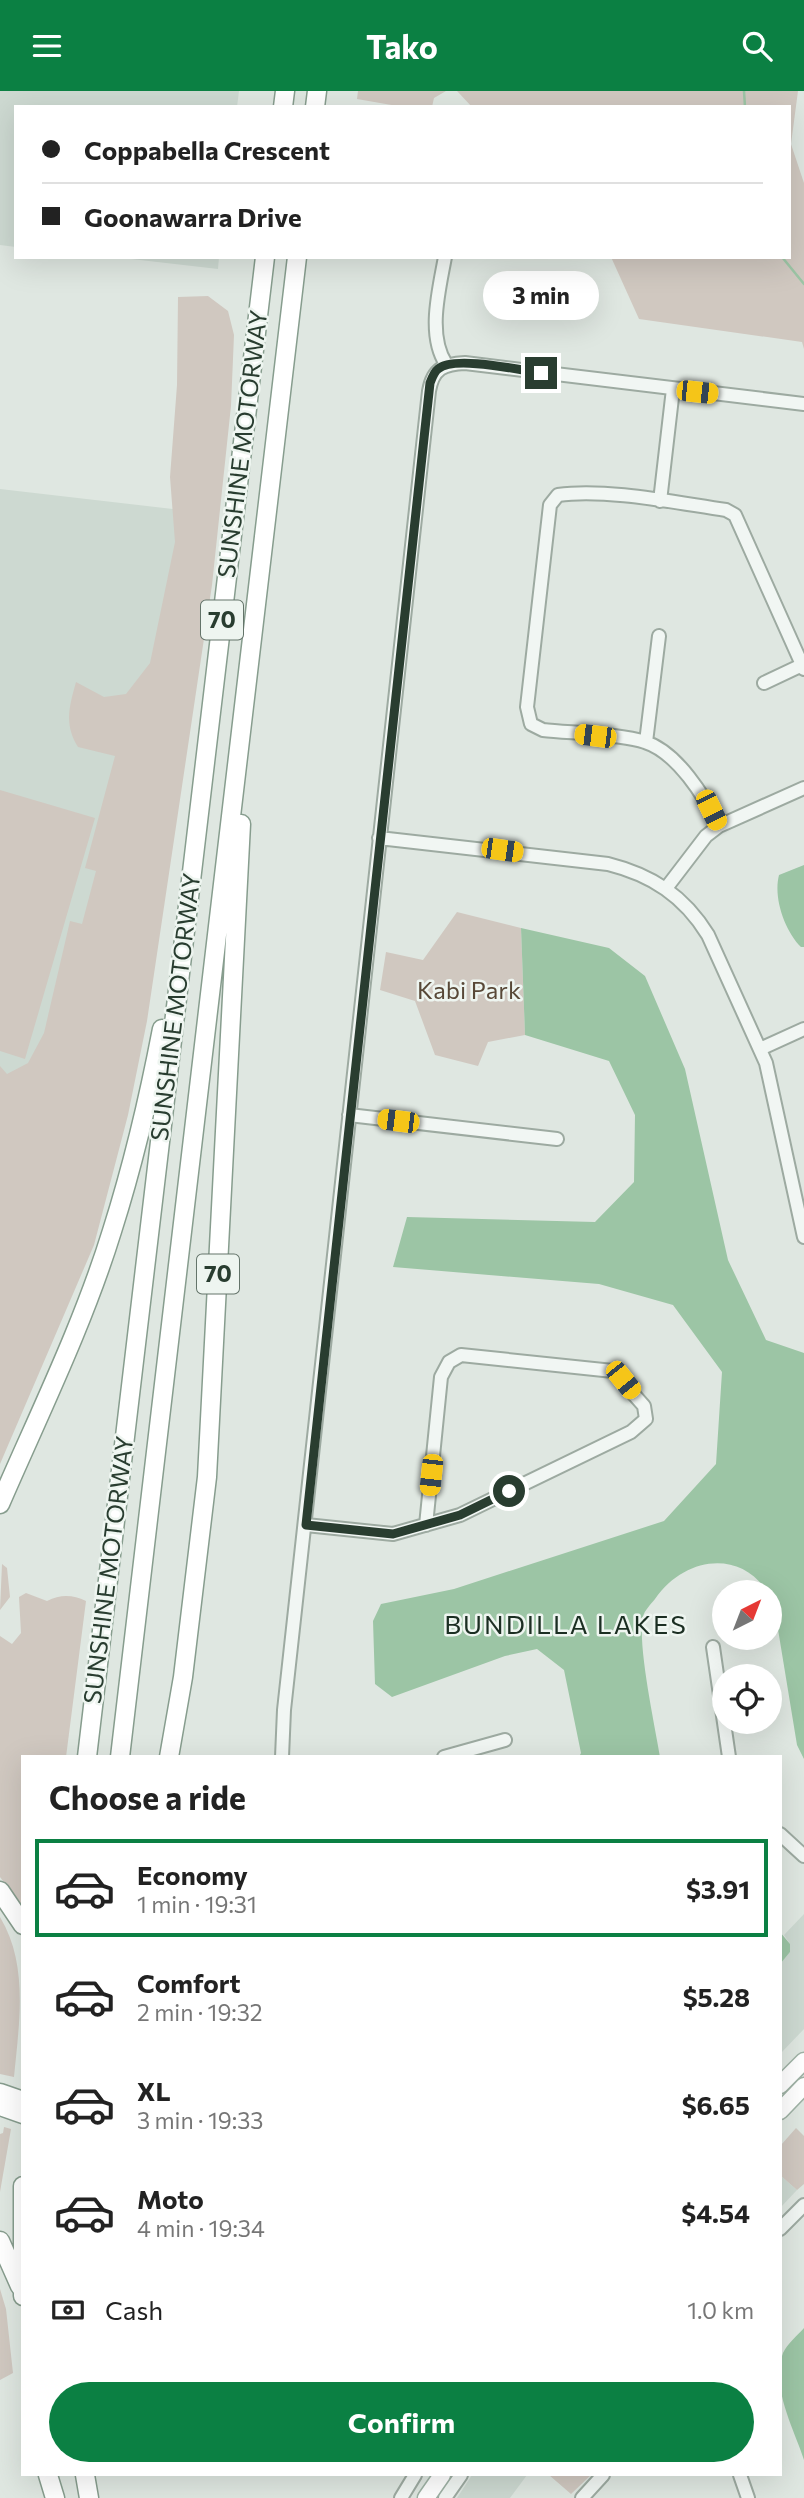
<!DOCTYPE html>
<meta charset="utf-8">
<style>
body{margin:0;font-family:Commissioner,sans-serif;background:#f6f6f6;color:#222;height:100vh;display:flex;flex-direction:column;font-size:26px;white-space:nowrap}
*{box-sizing:border-box;margin:0}
p{font-size:23px;color:#767676}
.icon{flex:none;width:38px;height:38px;fill:none;stroke:currentColor;stroke-width:2;stroke-linecap:round;stroke-linejoin:round}
.map{position:relative;flex:1;overflow:hidden}
.side{position:absolute;left:21px;top:1664px;width:761px;height:721px;display:flex;flex-direction:column;background:#fff;border-radius:0px;box-shadow:0 7px 28px #0002}
.side>*{flex:none}
.guide{position:absolute;left:14px;top:14px;width:777px;height:154px;border-radius:0px;box-shadow:0 7px 28px #0002;display:grid;align-content:center;height:154px;padding:0 28px;background:#fff}
.needle{width:46px;rotate:42deg}
.controls{position:absolute;left:712px;top:1489px;display:grid;gap:14px}
.controls a{display:grid;place-items:center;width:70px;height:70px;border-radius:50%;background:#fff;box-shadow:0 7px 28px #0002;font-size:35px}
.end{position:absolute;width:32px;height:32px;margin:-16px;border:9px solid #293d30;background:#fff;box-shadow:0 0 0 4px #fff}
.from{border-radius:50%}
.bubble{position:absolute;height:49px;border-radius:24px;background:#fff;box-shadow:0 7px 28px #0002;font-size:23px;font-weight:700;line-height:49px;text-align:center}
.car{position:absolute;width:21px;height:42px;margin:-21px -10px;border-radius:9px;box-shadow:0 0 5px 2px #0007;background:linear-gradient(#f5c518 24%,#345 0 40%,#f5c518 0 76%,#345 0 86%,#f5c518 0)}
.guide b{display:flex;align-items:center;gap:24px;height:66px;font-size:26px}
.guide b+b{border-top:2px solid #e0e0e0}
.guide i{width:18px;height:18px;background:#222}
ul{padding:0;list-style:none}
li{display:flex;align-items:center;gap:21px;height:98px;margin:0 14px 10px;padding:0 14px;border:4px solid transparent;border-radius:0px}
li div{flex:1}
li b{display:block;font-size:26px}
li em{font-style:normal;font-weight:700}
li.current{border-color:#0b8043}
li>.icon{width:63px;height:63px;stroke-width:1.5}
h2{padding:0 28px;font-size:32px;line-height:84px}
.pay{display:flex;align-items:center;gap:18px;height:77px;padding:0 28px;font-size:26px}
.pay p{margin-inline-start:auto}
.primary-button{display:flex;gap:14px;margin-top:auto;padding:14px 28px}
.primary-button a{flex:1;height:80px;border-radius:42px;background:#0b8043;color:#fff;font-size:28px;font-weight:700;line-height:80px;text-align:center}
header{display:flex;justify-content:space-between;align-items:center;height:91px;padding:0 28px;background:#0b8043;color:#fff;font-size:32px;font-weight:700}
.map>svg:first-child{display:block}
</style>
<header><svg class="icon" aria-label="menu" viewBox="0 0 24 24"><path d="M4 6h16M4 12h16M4 18h16"/></svg>Tako<svg class="icon" aria-label="search" viewBox="0 0 24 24"><circle cx="10" cy="10" r="6"/><path d="M15 15l6 6"/></svg></header>
<div class="map">
<svg width="804" height="2407" viewBox="0 0 804 2407">
<rect width="100%" height="100%" fill="#dfe7e1"/>
<path fill="#cdd9d1" d="M 0,0 L 239,0 L 237,16 L 16,16 L 16,156 L 0,154 Z
M 114,166 L 219,166 L 218,178 Z
M 0,398 L 190,420 L 37,1041 L 0,1036 Z
M 804,1823 L 804,1938 L 781,1962 L 781,1872 L 790,1861 L 790,1853 L 784,1844 Z
M 780,2084 L 797,2099 L 781,2116 L 780,2116 Z
M 472,2384 L 527,2384 L 510,2407 L 457,2407 Z"/>
<path fill="#d0c8c0" d="M 358,0 L 446,0 L 434,7 L 432,16 L 403,16 L 357,8 Z
M 457,0 L 798,0 L 791,53 L 804,92 L 804,258 L 802,251 L 639,228 L 611,166 L 789,166 L 789,16 L 472,16 Z
M 208,205 L 228,220 L 234,244 L 231,315 L 212,494 L 147,930 L 128,1024 L 94,1154 L 0,1373 L 0,975 L 7,983 L 28,972 L 44,942 L 70,830 L 82,833 L 96,780 L 85,777 L 115,665 L 78,656 C 64,634 69,616 76,591 L 104,606 L 126,603 L 150,572 L 175,451 L 170,386 L 177,294 L 178,206 Z
M 0,699 L 95,727 L 25,968 L 0,960 Z
M 457,821 L 521,837 L 525,944 L 488,951 L 478,975 L 435,964 L 415,910 L 380,899 L 386,861 L 423,869 Z
M 2,1473 L 7,1477 L 10,1506 L 0,1519 Z
M 26,1502 L 47,1510 C 61,1503 73,1504 86,1510 L 66,1666 L 23,1666 L 23,1817 L 0,1786 L 0,1545 L 12,1553 L 21,1542 L 19,1506 Z
M 0,1826 C 29,1874 19,1933 14,1986 L 0,1983 Z
M 4,2036 L 11,2038 L 0,2101 L 0,2043 L 3,2042 Z
M 796,2037 L 804,2045 L 804,2093 L 797,2099 L 780,2084 L 781,2054 Z
M 0,2198 L 6,2218 L 13,2282 L 0,2289 Z
M 549,2384 L 591,2384 L 571,2403 Z"/>
<path fill="#9cc5a5" d="M 804,774 L 804,856 L 801,856 C 785,840 773,807 779,784 Z
M 521,837 L 609,857 L 645,885 L 685,978 L 728,1169 L 766,1249 L 804,1262 L 804,1668 L 797,1654 L 774,1514 C 751,1458 688,1461 655,1508 C 651,1513 644,1520 643,1526 C 637,1553 655,1635 660,1666 L 579,1666 L 581,1662 L 564,1579 L 537,1558 L 505,1565 L 392,1606 L 375,1593 L 373,1530 L 381,1513 L 454,1498 L 664,1430 L 716,1373 L 722,1281 L 673,1214 L 599,1193 L 393,1176 L 407,1126 L 595,1131 L 634,1091 L 635,1024 L 609,970 L 525,944 Z
M 780,1841 L 790,1853 L 790,1861 L 781,1872 Z
M 804,2237 L 804,2369 C 794,2338 770,2295 783,2262 C 787,2253 798,2244 804,2237 Z"/>
<g fill="none" stroke-linecap="round" stroke-linejoin="round">
<path stroke="#9cc5a5" stroke-width="2.5" d="M 744,0 L 745,16
M 782,166 L 804,193"/>
<g stroke="#9daaa1" stroke-width="16">
<path id="minor" d="M 445,166 C 439,199 427,244 446,273
M 660,410 L 673,298
M 764,592 L 802,574
M 646,651 L 659,545
M 719,735 C 705,706 677,661 645,651 C 622,643 570,642 543,639 L 531,633 L 527,616 L 550,414 L 558,404 C 606,397 677,412 726,419 L 735,424 L 804,578
M 379,747 L 608,773 C 652,784 684,805 708,844 L 766,972 L 804,1146
M 667,796 L 706,745 L 719,735 L 804,697
M 760,958 L 804,938
M 349,1024 L 557,1048
M 306,1434 L 393,1443 L 460,1424 L 631,1341 L 646,1328 L 644,1315 L 613,1280 L 461,1264 L 449,1271 L 441,1286 L 426,1434
M 713,1556 L 729,1666
M 282,1666 L 284,1619 L 429,300 C 433,277 444,273 465,272 L 804,313
M 444,1666 L 505,1649
M 780,1743 L 804,1765
M 780,2138 L 804,2114
M 740,2384 L 748,2407
M 401,2407 L 415,2384
M 445,2407 L 461,2384
M 582,2407 L 603,2384"/>
</g>
<g stroke="#9fb2a5" stroke-width="19">
<path id="major" d="M 780,1994 L 804,1970
M 780,2020 L 804,1995
M 426,2407 L 442,2384"/>
</g>
<g stroke="#879d8e" stroke-width="21">
<path id="highway" d="M 283,16 L 285,0
M 315,16 L 317,0
M 0,1413 C 39,1323 83,1234 112,1140 C 133,1074 149,1006 162,938
M 87,1666 L 265,166
M 120,1666 L 297,166
M 169,1666 L 183,1586 L 207,1386 L 241,733
M 0,1800 L 23,1834
M 0,2002 L 23,2010
M 0,2015 L 23,2023
M 23,2095 L 23,2205
M 0,2150 L 20,2195
M 48,2384 L 55,2407
M 85,2384 L 89,2407"/>
</g>
<use href="#minor" stroke="#f1f6f3" stroke-width="12"/>
<use href="#major" stroke="#fff" stroke-width="16"/>
<use href="#highway" stroke="#fff" stroke-width="18"/>
</g>
<g fill="none" stroke-linecap="round" stroke-linejoin="round">
<path stroke="#293d30" stroke-width="9" d="M 509,1400 L 460,1424 L 393,1443 L 306,1434 L 430,292 C 432,287 434,281 438,278 C 453,264 520,279 541,282"/>
</g>
<g text-anchor="middle" stroke-width="5" stroke-linejoin="round" paint-order="stroke">
<g fill="#eef5f0" stroke="#64746a" stroke-width="2">
<rect x="201" y="509.5" width="42" height="39" rx="5"/>
<rect x="197" y="1163.5" width="42" height="39" rx="5"/>
</g>
<g font-size="23" font-weight="bold" fill="#293d30">
<text x="222" y="537">70</text>
<text x="218" y="1191">70</text>
</g>
<g font-size="24" fill="#293d30" stroke="#eef5f0">
<text transform="translate(243 353) rotate(-83)" y="8">SUNSHINE MOTORWAY</text>
<text transform="translate(176 916) rotate(-83)" y="8">SUNSHINE MOTORWAY</text>
<text transform="translate(109 1479) rotate(-83)" y="8">SUNSHINE MOTORWAY</text>
</g>
<g font-size="24" fill="#584837" stroke="#eef5f0">
<text x="469" y="908">Kabi Park</text>
</g>
<g font-size="26" letter-spacing="2" fill="#1b2e22" stroke="#eef5f0">
<text x="566" y="1543">BUNDILLA LAKES</text>
</g>
</g>
</svg>
<div class="controls">
<a><svg class="needle" viewBox="-14 -14 28 28"><path d="M0-13l5 13h-10z" fill="#e53935"/><path d="M0 13l5-13h-10z" fill="#767676"/></svg></a>
<a><svg class="icon" aria-label="locate" viewBox="0 0 24 24"><circle cx="12" cy="12" r="6"/><path d="M12 2v4M12 18v4M2 12h4M18 12h4"/></svg></a>
</div>
<i class="end from" style="left:509px;top:1400px"></i>
<i class="end" style="left:541px;top:282px"></i>
<div class="bubble" style="left:483px;top:180px;width:116px">3 min</div>
<i class="car" style="left:697px;top:301px;rotate:96deg"></i>
<i class="car" style="left:595px;top:645px;rotate:277deg"></i>
<i class="car" style="left:711px;top:719px;rotate:154deg"></i>
<i class="car" style="left:502px;top:759px;rotate:98deg"></i>
<i class="car" style="left:398px;top:1030px;rotate:277deg"></i>
<i class="car" style="left:623px;top:1289px;rotate:141deg"></i>
<i class="car" style="left:431px;top:1384px;rotate:186deg"></i>
<div class="guide">
<b><i class="from"></i>Coppabella Crescent</b>
<b><i></i>Goonawarra Drive</b>
</div>
<section class="side">
<h2>Choose a ride</h2>
<ul>
<li class="current"><svg class="icon" aria-label="car" viewBox="0 0 24 24"><path d="M5 17H2v-5l4-1 3-4h7l3 4 3 1v5h-3M9 17h6M6 11h13"/><circle cx="7" cy="17" r="2"/><circle cx="17" cy="17" r="2"/></svg><div><b>Economy</b><p>1 min · 19:31</p></div><em>$3.91</em></li>
<li><svg class="icon" aria-label="car" viewBox="0 0 24 24"><path d="M5 17H2v-5l4-1 3-4h7l3 4 3 1v5h-3M9 17h6M6 11h13"/><circle cx="7" cy="17" r="2"/><circle cx="17" cy="17" r="2"/></svg><div><b>Comfort</b><p>2 min · 19:32</p></div><em>$5.28</em></li>
<li><svg class="icon" aria-label="car" viewBox="0 0 24 24"><path d="M5 17H2v-5l4-1 3-4h7l3 4 3 1v5h-3M9 17h6M6 11h13"/><circle cx="7" cy="17" r="2"/><circle cx="17" cy="17" r="2"/></svg><div><b>XL</b><p>3 min · 19:33</p></div><em>$6.65</em></li>
<li><svg class="icon" aria-label="car" viewBox="0 0 24 24"><path d="M5 17H2v-5l4-1 3-4h7l3 4 3 1v5h-3M9 17h6M6 11h13"/><circle cx="7" cy="17" r="2"/><circle cx="17" cy="17" r="2"/></svg><div><b>Moto</b><p>4 min · 19:34</p></div><em>$4.54</em></li>
</ul>
<div class="pay"><svg class="icon" aria-label="cash" viewBox="0 0 24 24"><path d="M3 7h18v10H3z"/><circle cx="12" cy="12" r="2"/></svg>Cash<p>1.0 km</p></div>
<div class="primary-button"><a>Confirm</a></div>
</section>
</div>
